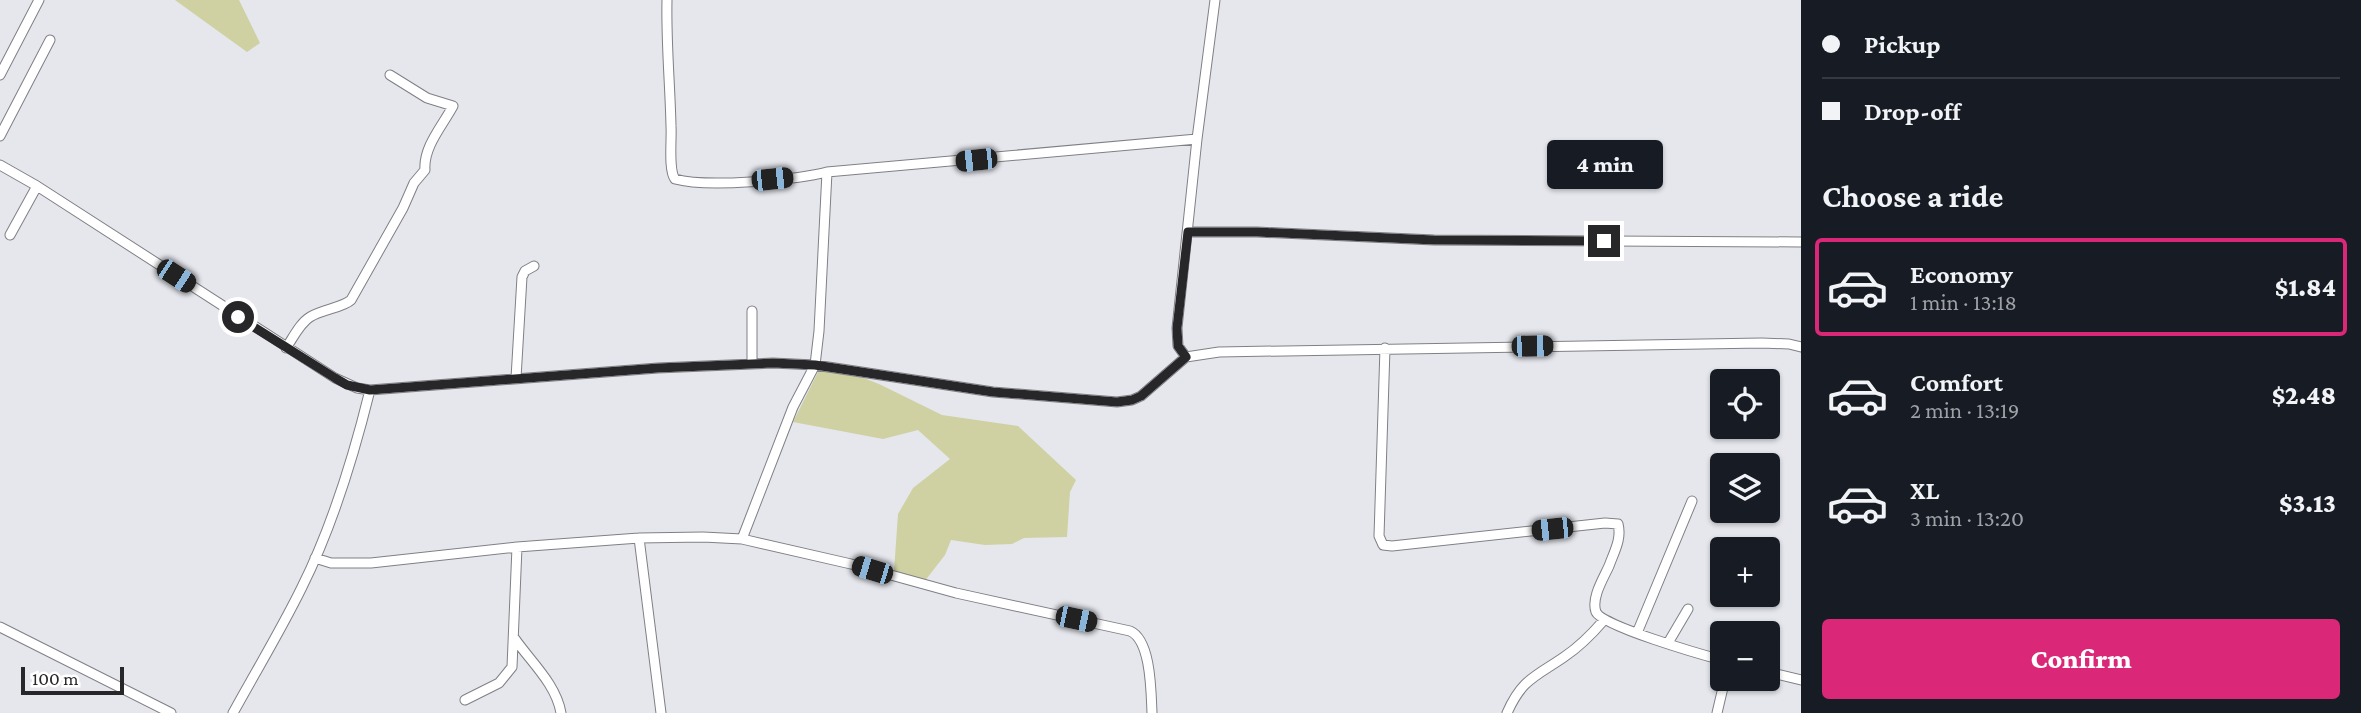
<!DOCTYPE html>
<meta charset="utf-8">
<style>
body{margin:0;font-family:"Crimson Pro",serif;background:#242831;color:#f1f3f6;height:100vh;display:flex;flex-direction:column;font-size:26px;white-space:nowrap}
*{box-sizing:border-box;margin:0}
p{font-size:23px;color:#9ea1a6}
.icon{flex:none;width:38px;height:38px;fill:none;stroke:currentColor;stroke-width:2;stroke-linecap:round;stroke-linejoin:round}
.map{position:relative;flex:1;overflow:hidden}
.sheet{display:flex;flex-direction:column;background:#171b24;width:560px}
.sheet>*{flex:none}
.top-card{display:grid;align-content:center;height:154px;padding:0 21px;background:#171b24}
.buttons{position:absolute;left:1710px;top:369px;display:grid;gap:14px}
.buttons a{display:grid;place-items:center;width:70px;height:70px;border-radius:7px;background:#171b24;box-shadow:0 2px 5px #0004;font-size:35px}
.scale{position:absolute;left:21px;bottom:18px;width:103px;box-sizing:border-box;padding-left:7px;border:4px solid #27272a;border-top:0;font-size:19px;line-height:24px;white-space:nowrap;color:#27272a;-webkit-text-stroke:5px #fff;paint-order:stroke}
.end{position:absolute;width:32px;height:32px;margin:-16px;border:9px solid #27272a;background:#fff;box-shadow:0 0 0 4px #fff}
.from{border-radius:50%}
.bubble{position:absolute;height:49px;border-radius:7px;background:#171b24;box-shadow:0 2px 5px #0004;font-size:23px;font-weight:800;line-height:49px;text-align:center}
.car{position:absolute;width:21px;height:42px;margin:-21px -10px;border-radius:9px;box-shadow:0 0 5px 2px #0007;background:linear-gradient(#222 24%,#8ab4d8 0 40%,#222 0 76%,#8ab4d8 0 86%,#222 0)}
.top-card b{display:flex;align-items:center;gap:24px;height:66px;font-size:26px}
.top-card b+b{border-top:2px solid #363941}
.top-card i{width:18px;height:18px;background:#f1f3f6}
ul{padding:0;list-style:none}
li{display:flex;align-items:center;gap:21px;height:98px;margin:0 14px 10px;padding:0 7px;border:4px solid transparent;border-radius:7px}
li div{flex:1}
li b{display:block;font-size:26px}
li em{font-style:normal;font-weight:800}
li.current{border-color:#db2777}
li>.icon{width:63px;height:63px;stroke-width:1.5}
h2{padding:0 21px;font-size:32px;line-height:84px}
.primary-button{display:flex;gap:14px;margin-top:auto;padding:14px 21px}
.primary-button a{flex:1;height:80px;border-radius:7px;background:#db2777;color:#fff;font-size:28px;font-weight:800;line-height:80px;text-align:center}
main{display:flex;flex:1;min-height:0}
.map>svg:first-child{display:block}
</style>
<main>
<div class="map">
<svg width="1801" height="713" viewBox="0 0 1801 713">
<rect width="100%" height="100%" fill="#e5e7ed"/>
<path fill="#cfd1a2" d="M 175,0 L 239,0 L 260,43 L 247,52 Z
M 823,362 L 879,384 L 942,415 L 1018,426 L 1076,480 L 1070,492 L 1067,537 L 1024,538 L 1012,544 L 985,545 L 951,540 L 945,555 L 924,582 L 894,571 L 898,514 L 913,488 L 950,459 L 918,430 L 883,439 L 793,422 Z"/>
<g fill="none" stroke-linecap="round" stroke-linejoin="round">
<g stroke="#7e8086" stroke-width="11">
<path id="minor" d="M 667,0 C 666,42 670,83 671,126 C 672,138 668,170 675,179 C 707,188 794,180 827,172 L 819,331 L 815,365 L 793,407 L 742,539
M 0,75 L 39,0
M 0,136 L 50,40
M 0,165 L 37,186 L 335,378 L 357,388 L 370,390 L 658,368 L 773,363 L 815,365 L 993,392 L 1117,402 L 1132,400 L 1141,396 L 1186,357 L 1219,352 L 1762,343 L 1789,344 L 1801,347
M 827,172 L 1197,139
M 1188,232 L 1257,232 L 1434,240 L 1801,242
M 10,235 L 37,186
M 752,311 L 752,364
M 286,348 C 293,338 300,323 310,317 C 321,310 344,307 351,300 L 403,208 L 414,183 L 425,170 C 423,147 443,125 453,106 L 427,98 L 390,75
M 1385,348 L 1379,536 L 1383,545 L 1392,546 L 1605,523 L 1618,524 C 1622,539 1614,552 1609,566 C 1603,579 1591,598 1596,612 C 1602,626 1703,655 1722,660
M 1186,357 L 1178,346 L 1177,328 L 1197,139 L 1215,0
M 516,378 L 522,277 L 525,271 L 534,266
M 639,538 L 661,713
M 315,558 L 331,563 L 371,563 L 517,547 L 639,538 L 703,537 L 742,539 L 851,564 L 956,593 L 1130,631 C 1151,640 1151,691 1152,713
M 0,627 L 171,713
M 1637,633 L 1692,501
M 515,639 C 531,662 556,684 561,713
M 1668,643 L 1688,609
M 1768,672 L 1801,680
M 465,700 L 499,683 L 512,667 L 517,547
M 233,713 C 256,671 281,630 302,587 C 332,527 354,455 370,390
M 1507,713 C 1522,679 1535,677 1564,657 C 1579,647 1592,634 1604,620
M 1717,713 L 1725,679"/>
</g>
<use href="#minor" stroke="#fff" stroke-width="9"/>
</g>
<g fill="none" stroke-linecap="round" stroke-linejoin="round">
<path stroke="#27272a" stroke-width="9" d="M 238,317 L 335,378 L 347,385 L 370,390 L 658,368 L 773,363 L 815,365 L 993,392 L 1117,402 L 1132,400 L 1141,396 L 1186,357 L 1178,346 L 1177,328 L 1188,232 L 1257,232 L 1434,240 L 1604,241"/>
</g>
</svg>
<div class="buttons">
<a><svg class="icon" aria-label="locate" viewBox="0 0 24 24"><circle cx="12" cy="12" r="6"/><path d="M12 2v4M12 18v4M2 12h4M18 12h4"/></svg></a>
<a><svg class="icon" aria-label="layers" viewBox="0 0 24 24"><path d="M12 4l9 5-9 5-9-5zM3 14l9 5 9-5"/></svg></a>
<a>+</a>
<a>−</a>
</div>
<div class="scale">100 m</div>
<i class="end from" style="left:238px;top:317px"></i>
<i class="end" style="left:1604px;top:241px"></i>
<div class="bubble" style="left:1547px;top:140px;width:116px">4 min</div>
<i class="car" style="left:976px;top:160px;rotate:264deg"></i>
<i class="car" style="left:772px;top:179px;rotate:84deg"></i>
<i class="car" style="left:176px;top:276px;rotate:123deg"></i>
<i class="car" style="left:1532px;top:346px;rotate:89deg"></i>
<i class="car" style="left:1552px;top:529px;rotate:264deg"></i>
<i class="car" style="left:872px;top:570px;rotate:287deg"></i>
<i class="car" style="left:1076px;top:619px;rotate:102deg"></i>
</div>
<section class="sheet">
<div class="top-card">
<b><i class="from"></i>Pickup</b>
<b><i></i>Drop-off</b>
</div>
<h2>Choose a ride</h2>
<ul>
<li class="current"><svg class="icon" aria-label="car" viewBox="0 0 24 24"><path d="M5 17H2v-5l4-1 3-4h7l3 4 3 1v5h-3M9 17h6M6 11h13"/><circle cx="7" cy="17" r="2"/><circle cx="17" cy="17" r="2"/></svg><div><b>Economy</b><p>1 min · 13:18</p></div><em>$1.84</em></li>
<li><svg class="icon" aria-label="car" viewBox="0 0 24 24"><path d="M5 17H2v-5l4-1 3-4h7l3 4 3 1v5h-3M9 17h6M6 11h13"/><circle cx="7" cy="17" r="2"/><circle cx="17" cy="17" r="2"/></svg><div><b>Comfort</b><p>2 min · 13:19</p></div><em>$2.48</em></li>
<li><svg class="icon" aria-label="car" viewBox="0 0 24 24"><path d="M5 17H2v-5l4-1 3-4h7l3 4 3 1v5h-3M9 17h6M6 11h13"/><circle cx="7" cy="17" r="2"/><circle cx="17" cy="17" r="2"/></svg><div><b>XL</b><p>3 min · 13:20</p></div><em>$3.13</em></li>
</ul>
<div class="primary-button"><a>Confirm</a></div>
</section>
</main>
